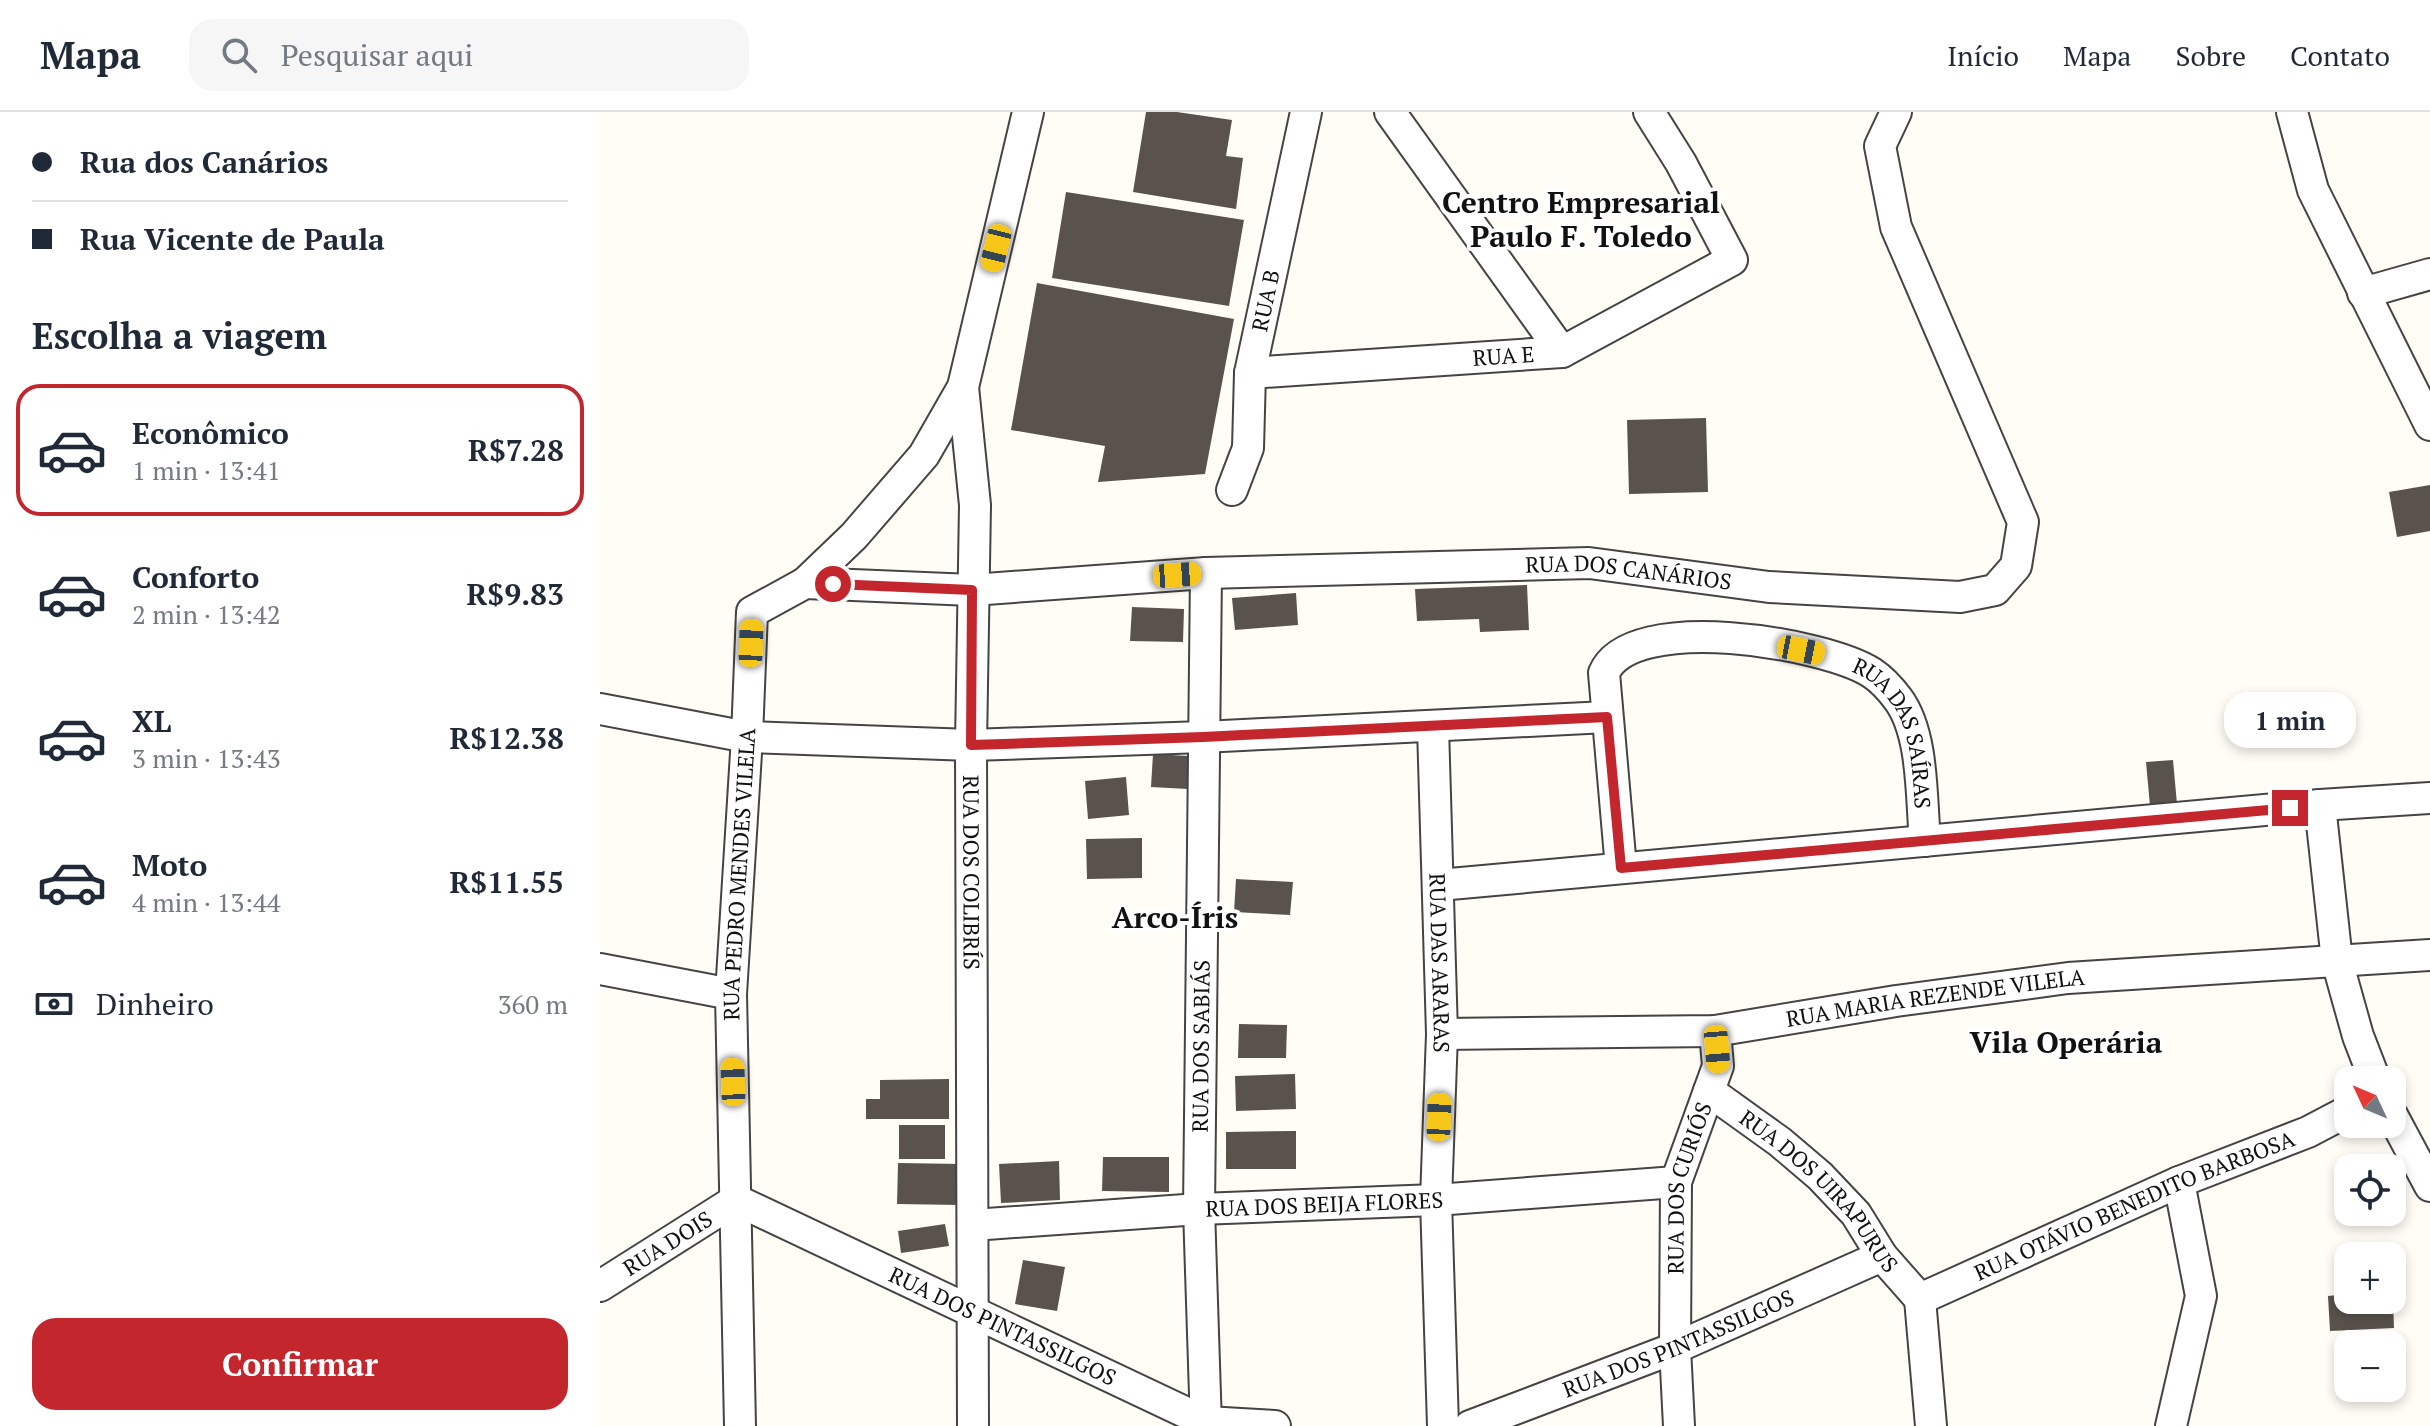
<!DOCTYPE html>
<html lang="pt">
<meta charset="utf-8">
<style>
body{margin:0;font-family:"PT Serif",serif;background:#f6f6f7;color:#1f2937;height:100vh;display:flex;flex-direction:column;font-size:30px;white-space:nowrap}
*{box-sizing:border-box;margin:0}
p{font-size:26px;color:#747a83}
.icon{flex:none;width:44px;height:44px;fill:none;stroke:currentColor;stroke-width:2;stroke-linecap:round;stroke-linejoin:round}
.map{position:relative;flex:1;overflow:hidden}
.sheet{display:flex;flex-direction:column;background:#fff;width:600px}
.sheet>*{flex:none}
.top-card{display:grid;align-content:center;height:176px;padding:0 32px;background:#fff}
.needle{width:52px;rotate:314deg}
.fabs{position:absolute;left:1734px;top:954px;display:grid;gap:16px}
.fabs a{display:grid;place-items:center;width:72px;height:72px;border-radius:16px;background:#fff;box-shadow:0 4px 12px #0003;font-size:40px}
.end{position:absolute;width:36px;height:36px;margin:-18px;border:10px solid #c4262e;background:#fff;box-shadow:0 0 0 4px #fff}
.from{border-radius:50%}
.bubble{position:absolute;height:56px;border-radius:24px;background:#fff;box-shadow:0 4px 12px #0003;font-size:26px;font-weight:700;line-height:56px;text-align:center}
.car{position:absolute;width:24px;height:48px;margin:-24px -12px;border-radius:10px;box-shadow:0 0 6px 2px #0007;background:linear-gradient(#f5c518 24%,#345 0 40%,#f5c518 0 76%,#345 0 86%,#f5c518 0)}
.top-card b{display:flex;align-items:center;gap:28px;height:76px;font-size:30px}
.top-card b+b{border-top:2px solid #e0e1e3}
.top-card i{width:20px;height:20px;background:#1f2937}
ul{padding:0;list-style:none}
li{display:flex;align-items:center;gap:24px;height:132px;margin:0 16px 12px;padding:0 16px;border:4px solid transparent;border-radius:24px}
li div{flex:1}
li b{display:block;font-size:30px}
li em{font-style:normal;font-weight:700}
li.current{border-color:#c4262e}
li>.icon{width:72px;height:72px;stroke-width:1.5}
h2{padding:0 32px;font-size:36px;line-height:96px}
.pay{display:flex;align-items:center;gap:20px;height:88px;padding:0 32px;font-size:30px}
.pay p{margin-inline-start:auto}
.cta{display:flex;gap:16px;margin-top:auto;padding:16px 32px}
.cta a{flex:1;height:92px;border-radius:24px;background:#c4262e;color:#fff;font-size:32px;font-weight:700;line-height:92px;text-align:center}
header{display:flex;align-items:center;gap:48px;box-sizing:border-box;height:112px;padding:0 40px;background:#fff;border-bottom:2px solid #e0e1e3}
header strong{font-size:38px}
nav{display:flex;gap:44px;margin-inline-start:auto;font-size:28px}
.search{width:560px;height:72px;background:#f6f6f7;display:flex;align-items:center;gap:20px;box-sizing:border-box;padding:0 28px;border-radius:24px;color:#747a83;font-size:30px}
main{display:flex;flex:1;min-height:0}
.map>svg:first-child{display:block}
</style>
<header>
<strong>Mapa</strong>
<div class="search"><svg class="icon" aria-label="search" viewBox="0 0 24 24"><circle cx="10" cy="10" r="6"/><path d="M15 15l6 6"/></svg>Pesquisar aqui</div>
<nav><a>Início</a><a>Mapa</a><a>Sobre</a><a>Contato</a></nav>
</header>
<main>
<section class="sheet">
<div class="top-card">
<b><i class="from"></i>Rua dos Canários</b>
<b><i></i>Rua Vicente de Paula</b>
</div>
<h2>Escolha a viagem</h2>
<ul>
<li class="current"><svg class="icon" aria-label="car" viewBox="0 0 24 24"><path d="M5 17H2v-5l4-1 3-4h7l3 4 3 1v5h-3M9 17h6M6 11h13"/><circle cx="7" cy="17" r="2"/><circle cx="17" cy="17" r="2"/></svg><div><b>Econômico</b><p>1 min · 13:41</p></div><em>R$7.28</em></li>
<li><svg class="icon" aria-label="car" viewBox="0 0 24 24"><path d="M5 17H2v-5l4-1 3-4h7l3 4 3 1v5h-3M9 17h6M6 11h13"/><circle cx="7" cy="17" r="2"/><circle cx="17" cy="17" r="2"/></svg><div><b>Conforto</b><p>2 min · 13:42</p></div><em>R$9.83</em></li>
<li><svg class="icon" aria-label="car" viewBox="0 0 24 24"><path d="M5 17H2v-5l4-1 3-4h7l3 4 3 1v5h-3M9 17h6M6 11h13"/><circle cx="7" cy="17" r="2"/><circle cx="17" cy="17" r="2"/></svg><div><b>XL</b><p>3 min · 13:43</p></div><em>R$12.38</em></li>
<li><svg class="icon" aria-label="car" viewBox="0 0 24 24"><path d="M5 17H2v-5l4-1 3-4h7l3 4 3 1v5h-3M9 17h6M6 11h13"/><circle cx="7" cy="17" r="2"/><circle cx="17" cy="17" r="2"/></svg><div><b>Moto</b><p>4 min · 13:44</p></div><em>R$11.55</em></li>
</ul>
<div class="pay"><svg class="icon" aria-label="cash" viewBox="0 0 24 24"><path d="M3 7h18v10H3z"/><circle cx="12" cy="12" r="2"/></svg>Dinheiro<p>360 m</p></div>
<div class="cta"><a>Confirmar</a></div>
</section>
<div class="map">
<svg width="1830" height="1314" viewBox="0 0 1830 1314">
<rect width="100%" height="100%" fill="#fffdf5"/>
<path fill="#5a524d" d="M 546,0 L 577,0 L 632,8 L 626,44 L 643,46 L 636,97 L 533,80 Z
M 466,80 L 644,108 L 629,194 L 452,166 Z
M 437,171 L 634,207 L 605,362 L 498,370 L 505,334 L 411,318 Z
M 1106,306 L 1108,380 L 1029,382 L 1027,308 Z
M 1830,373 L 1830,419 L 1797,425 L 1789,380 Z
M 927,473 L 929,518 L 880,520 L 879,507 L 817,509 L 815,477 Z
M 696,481 L 698,513 L 635,518 L 632,486 Z
M 532,495 L 584,497 L 583,530 L 530,529 Z
M 553,642 L 589,644 L 588,677 L 551,675 Z
M 1573,648 L 1578,703 L 1551,705 L 1546,650 Z
M 526,665 L 529,703 L 488,707 L 485,669 Z
M 542,726 L 542,766 L 487,767 L 486,727 Z
M 636,767 L 693,770 L 690,803 L 634,800 Z
M 639,912 L 687,913 L 686,946 L 638,946 Z
M 695,962 L 696,997 L 636,999 L 635,964 Z
M 349,967 L 349,1007 L 266,1007 L 266,987 L 280,987 L 280,968 Z
M 299,1013 L 345,1013 L 345,1047 L 299,1047 Z
M 696,1019 L 696,1057 L 626,1057 L 626,1020 Z
M 503,1045 L 569,1045 L 569,1080 L 502,1079 Z
M 459,1049 L 460,1088 L 401,1091 L 399,1052 Z
M 298,1051 L 361,1052 L 360,1093 L 297,1092 Z
M 345,1112 L 349,1134 L 301,1141 L 298,1119 Z
M 423,1148 L 465,1155 L 457,1199 L 415,1192 Z
M 1748,1182 L 1748,1188 L 1793,1188 L 1794,1216 L 1730,1219 L 1728,1184 Z"/>
<g fill="none" stroke-linecap="round" stroke-linejoin="round">
<g stroke="#444" stroke-width="34">
<g id="minor">
<path d="M 790,0 L 962,240"/>
<path d="M 1692,0 L 1713,78 L 1830,313"/>
<path d="M 1763,181 L 1830,162"/>
<path id="s1" d="M 650,261 L 962,240 L 1132,148 L 1081,51 L 1049,0"/>
<path id="s2" d="M 363,275 L 375,393 L 371,633 L 373,1314"/>
<path id="s3" d="M 632,378 L 648,336 L 650,261 L 706,0"/>
<path d="M 205,471 L 254,424 L 324,343 L 363,275 L 428,0"/>
<path d="M 0,597 L 147,625 L 371,633 L 603,625 L 1007,605"/>
<path id="s4" d="M 833,615 L 842,922 L 836,1088 L 843,1314"/>
<path d="M 1720,693 L 1737,849 L 1758,924 L 1775,968"/>
<path id="s5" d="M 1021,756 L 1004,561 C 1031,498 1226,531 1272,561 C 1281,567 1292,579 1298,587 C 1324,622 1321,686 1325,729"/>
<path d="M 839,773 L 1720,693 L 1830,686"/>
<path d="M 0,857 L 131,882"/>
<path id="s6" d="M 842,922 L 1115,919 L 1296,889 L 1468,866 L 1830,843"/>
<path id="s7" d="M 1109,979 L 1180,1030 L 1220,1064 L 1256,1102 L 1282,1144 L 1320,1187"/>
<path d="M 1792,1003 L 1830,1074"/>
<path id="s8" d="M 373,1113 L 599,1097 L 836,1088 L 1076,1070"/>
<path id="s9" d="M 0,1174 L 136,1088 L 606,1310 L 675,1314"/>
<path id="s10" d="M 1320,1187 L 1579,1070 L 1708,1020 L 1748,999"/>
<path d="M 1320,1187 L 1331,1314"/>
<path id="s11" d="M 140,1314 L 131,882 L 147,625 L 152,500 L 205,471 L 372,478 L 606,461 L 989,451 L 1169,475 L 1360,485 L 1395,478 L 1416,454 L 1423,410 L 1296,115 L 1280,34 L 1296,0"/>
<path id="s12" d="M 606,1314 L 599,1097 L 606,461"/>
<path id="s13" d="M 870,1314 L 1075,1236 L 1282,1144"/>
<path id="s14" d="M 1079,1314 L 1075,1236 L 1076,1070 L 1118,954 L 1115,919"/>
<path d="M 1571,1314 L 1601,1184 L 1579,1070"/>
</g>
</g>
<use href="#minor" stroke="#fff" stroke-width="30"/>
</g>
<g fill="none" stroke-linecap="round" stroke-linejoin="round">
<path stroke="#c4262e" stroke-width="10" d="M 233,472 L 372,478 L 371,633 L 603,625 L 1007,605 L 1021,756 L 1690,696"/>
</g>
<g text-anchor="middle" stroke-width="8" stroke-linejoin="round" paint-order="stroke">
<g font-size="22" fill="#111" stroke="#fff">
<text dy="8" stroke="none"><textPath href="#s3" startOffset="194">RUA B</textPath></text>
<text dy="8" stroke="none"><textPath href="#s1" startOffset="254">RUA E</textPath></text>
<text dy="8" stroke="none"><textPath href="#s11" startOffset="1700">RUA DOS CANÁRIOS</textPath></text>
<text dy="8" stroke="none"><textPath href="#s5" startOffset="546">RUA DAS SAÍRAS</textPath></text>
<text dy="8" stroke="none"><textPath href="#s2" startOffset="486">RUA DOS COLIBRÍS</textPath></text>
<text dy="8" stroke="none"><textPath href="#s11" startOffset="552">RUA PEDRO MENDES VILELA</textPath></text>
<text dy="8" stroke="none"><textPath href="#s4" startOffset="236">RUA DAS ARARAS</textPath></text>
<text dy="8" stroke="none"><textPath href="#s6" startOffset="496">RUA MARIA REZENDE VILELA</textPath></text>
<text dy="8" stroke="none"><textPath href="#s12" startOffset="380">RUA DOS SABIÁS</textPath></text>
<text dy="8" stroke="none"><textPath href="#s14" startOffset="240">RUA DOS CURIÓS</textPath></text>
<text dy="8" stroke="none"><textPath href="#s7" startOffset="150">RUA DOS UIRAPURUS</textPath></text>
<text dy="8" stroke="none"><textPath href="#s8" startOffset="352">RUA DOS BEIJA FLORES</textPath></text>
<text dy="8" stroke="none"><textPath href="#s10" startOffset="234">RUA OTÁVIO BENEDITO BARBOSA</textPath></text>
<text dy="8" stroke="none"><textPath href="#s9" startOffset="80">RUA DOIS</textPath></text>
<text dy="8" stroke="none"><textPath href="#s9" startOffset="456">RUA DOS PINTASSILGOS</textPath></text>
<text dy="8" stroke="none"><textPath href="#s13" startOffset="224">RUA DOS PINTASSILGOS</textPath></text>
</g>
<g font-size="30" font-weight="bold" fill="#111" stroke="#fff">
<text x="981" y="101">Centro Empresarial<tspan x="981" dy="34">Paulo F. Toledo</tspan></text>
<text x="575" y="816">Arco-Íris</text>
<text x="1466" y="941">Vila Operária</text>
</g>
</g>
</svg>
<div class="fabs">
<a><svg class="needle" viewBox="-14 -14 28 28"><path d="M0-13l5 13h-10z" fill="#e53935"/><path d="M0 13l5-13h-10z" fill="#747a83"/></svg></a>
<a><svg class="icon" aria-label="locate" viewBox="0 0 24 24"><circle cx="12" cy="12" r="6"/><path d="M12 2v4M12 18v4M2 12h4M18 12h4"/></svg></a>
<a>+</a>
<a>−</a>
</div>
<i class="end from" style="left:233px;top:472px"></i>
<i class="end" style="left:1690px;top:696px"></i>
<div class="bubble" style="left:1624px;top:580px;width:132px">1 min</div>
<i class="car" style="left:396px;top:136px;rotate:194deg"></i>
<i class="car" style="left:577px;top:463px;rotate:86deg"></i>
<i class="car" style="left:151px;top:531px;rotate:2deg"></i>
<i class="car" style="left:1201px;top:538px;rotate:101deg"></i>
<i class="car" style="left:1117px;top:937px;rotate:175deg"></i>
<i class="car" style="left:133px;top:970px;rotate:358deg"></i>
<i class="car" style="left:839px;top:1005px;rotate:2deg"></i>
</div>
</main>
